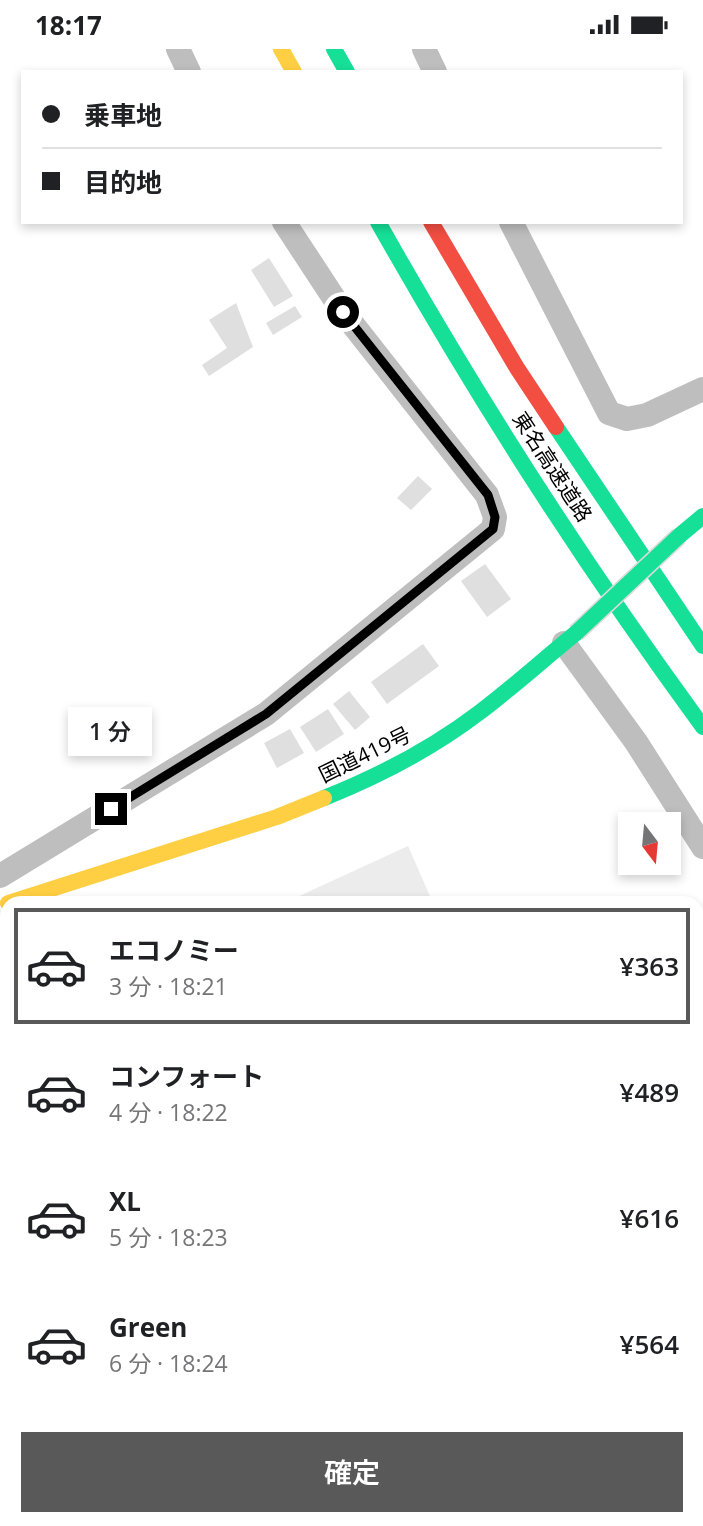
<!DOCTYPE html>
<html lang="ja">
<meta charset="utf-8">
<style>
body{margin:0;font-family:"Open Sans","Noto Sans JP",sans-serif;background:#f6f6f6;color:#202124;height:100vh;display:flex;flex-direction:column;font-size:26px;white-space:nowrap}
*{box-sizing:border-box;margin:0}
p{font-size:23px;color:#757577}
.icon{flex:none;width:38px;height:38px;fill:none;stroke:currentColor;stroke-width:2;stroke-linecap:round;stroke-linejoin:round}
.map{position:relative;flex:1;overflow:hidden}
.drawer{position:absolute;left:0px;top:847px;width:704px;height:630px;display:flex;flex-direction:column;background:#fff;border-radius:21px 21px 0 0;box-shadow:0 4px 10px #0003}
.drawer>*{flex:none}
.guide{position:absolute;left:21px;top:21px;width:662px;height:154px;border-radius:0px;box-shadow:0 4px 10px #0003;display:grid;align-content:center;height:154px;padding:0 21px;background:#fff}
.needle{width:46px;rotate:164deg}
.controls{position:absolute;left:618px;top:763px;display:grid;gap:14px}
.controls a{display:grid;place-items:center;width:63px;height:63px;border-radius:0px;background:#fff;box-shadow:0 4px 10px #0003;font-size:35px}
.end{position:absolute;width:32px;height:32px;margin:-16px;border:9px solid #000;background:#fff;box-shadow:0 0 0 4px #fff}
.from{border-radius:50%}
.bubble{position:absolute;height:49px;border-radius:0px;background:#fff;box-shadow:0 4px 10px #0003;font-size:23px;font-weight:600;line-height:49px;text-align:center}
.guide b{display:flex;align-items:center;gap:24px;height:66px;font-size:26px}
.guide b+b{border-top:2px solid #e0e0e0}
.guide i{width:18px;height:18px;background:#202124}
ul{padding:12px 0 0;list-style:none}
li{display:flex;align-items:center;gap:21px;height:116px;margin:0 14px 10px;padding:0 7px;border:4px solid transparent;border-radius:0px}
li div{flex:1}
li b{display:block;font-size:26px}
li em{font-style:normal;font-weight:600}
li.on{border-color:#595959}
li>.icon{width:63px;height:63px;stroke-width:1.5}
.button{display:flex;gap:14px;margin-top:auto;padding:14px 21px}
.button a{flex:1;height:80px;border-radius:0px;background:#595959;color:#fff;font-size:28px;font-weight:600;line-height:80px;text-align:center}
.status{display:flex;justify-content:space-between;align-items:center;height:49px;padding:0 35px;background:#fff;direction:ltr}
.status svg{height:19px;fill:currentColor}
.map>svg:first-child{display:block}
</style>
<div class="status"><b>18:17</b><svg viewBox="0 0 49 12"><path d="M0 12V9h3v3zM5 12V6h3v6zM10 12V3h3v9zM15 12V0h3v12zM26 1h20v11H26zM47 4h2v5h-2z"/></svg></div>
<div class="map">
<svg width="703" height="1477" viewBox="0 0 703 1477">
<rect width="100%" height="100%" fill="#fff"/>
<path fill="#ececec" d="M 408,797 L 433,854 L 284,854 Z
M 0,1012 L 7,1028 L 7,1470 L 111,1470 L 111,1477 L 0,1477 Z"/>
<path fill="#dfdfdf" d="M 269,209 L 293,247 L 274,258 L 251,221 Z
M 236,254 L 253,298 L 209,327 L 202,316 L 227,299 L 209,271 Z
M 295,257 L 302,268 L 273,286 L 266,274 Z
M 418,427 L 432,440 L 411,461 L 397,449 Z
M 485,515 L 511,550 L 487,568 L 461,532 Z
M 423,595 L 439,617 L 387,655 L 371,633 Z
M 349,642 L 370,668 L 355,681 L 333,655 Z
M 328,660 L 344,685 L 316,703 L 300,678 Z
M 290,680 L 304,704 L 277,719 L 264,694 Z
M 701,1047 L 703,1047 L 703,1142 L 696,1140 L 696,1063 Z"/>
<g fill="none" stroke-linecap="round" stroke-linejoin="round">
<path stroke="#bebebe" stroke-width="24" d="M 178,0 L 189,23
M 424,0 L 435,23
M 511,173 L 609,364 L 627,370 L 647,366 L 703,340
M 564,594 L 636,693 L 703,798
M 0,827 L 266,665 L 493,480 L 495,468 L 487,446 L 343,263 L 284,173"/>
<path stroke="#16e098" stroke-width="16" d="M 334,0 L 347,23
M 378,173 C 476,347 585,517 703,678
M 556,378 L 703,597
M 679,487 L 703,467
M 324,749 C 379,727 433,699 480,663 C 513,638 544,610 576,584
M 0,984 L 7,1001
M 240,1470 L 245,1477
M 410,1477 L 419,1470"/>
<path stroke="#ffcf43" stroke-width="16" d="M 281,0 L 294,23
M 8,854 L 277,768 L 324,749
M 696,1269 L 703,1264
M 362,1477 L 372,1470"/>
<path stroke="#f24e42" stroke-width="16" d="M 431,173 L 517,319 L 556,378
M 696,1235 L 703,1230"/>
<g stroke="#dbdbdb" stroke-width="19" stroke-linecap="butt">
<path id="fast-bridge" d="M 576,584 L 679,487"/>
</g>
<use href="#fast-bridge" stroke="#16e098" stroke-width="16"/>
</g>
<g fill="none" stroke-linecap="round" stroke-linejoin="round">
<path stroke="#000" stroke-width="9" d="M 111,760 L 266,665 L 493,480 L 495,468 L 488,446 L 343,263"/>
</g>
<g text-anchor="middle" stroke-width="6" stroke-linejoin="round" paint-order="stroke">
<g font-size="21" fill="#000" stroke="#fff">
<text transform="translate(552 418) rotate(57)" y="7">東名高速道路</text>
<text transform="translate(365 706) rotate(-26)" y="7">国道419号</text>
</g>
</g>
</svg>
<div class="controls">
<a><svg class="needle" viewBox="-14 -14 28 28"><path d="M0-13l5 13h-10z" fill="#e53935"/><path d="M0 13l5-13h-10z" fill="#757577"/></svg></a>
</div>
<i class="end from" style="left:343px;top:263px"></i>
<i class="end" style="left:111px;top:760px"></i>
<div class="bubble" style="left:68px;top:658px;width:84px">1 分</div>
<div class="guide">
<b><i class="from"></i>乗車地</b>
<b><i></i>目的地</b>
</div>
<section class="drawer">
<ul>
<li class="on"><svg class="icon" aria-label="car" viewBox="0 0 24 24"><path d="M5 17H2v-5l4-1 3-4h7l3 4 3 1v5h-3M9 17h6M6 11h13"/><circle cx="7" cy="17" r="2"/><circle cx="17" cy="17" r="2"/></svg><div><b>エコノミー</b><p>3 分 · 18:21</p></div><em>¥363</em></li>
<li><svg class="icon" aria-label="car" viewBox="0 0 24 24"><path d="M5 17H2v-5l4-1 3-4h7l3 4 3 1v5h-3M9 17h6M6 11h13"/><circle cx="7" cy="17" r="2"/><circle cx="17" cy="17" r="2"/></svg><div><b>コンフォート</b><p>4 分 · 18:22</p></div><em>¥489</em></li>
<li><svg class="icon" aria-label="car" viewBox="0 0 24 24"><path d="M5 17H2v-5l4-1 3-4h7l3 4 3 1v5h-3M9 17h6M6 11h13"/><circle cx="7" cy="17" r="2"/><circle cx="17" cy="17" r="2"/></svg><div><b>XL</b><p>5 分 · 18:23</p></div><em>¥616</em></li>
<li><svg class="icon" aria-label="car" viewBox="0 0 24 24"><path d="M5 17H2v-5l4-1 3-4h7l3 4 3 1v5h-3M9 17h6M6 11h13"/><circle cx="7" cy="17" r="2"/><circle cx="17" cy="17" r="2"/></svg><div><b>Green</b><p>6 分 · 18:24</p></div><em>¥564</em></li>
</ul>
<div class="button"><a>確定</a></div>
</section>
</div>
